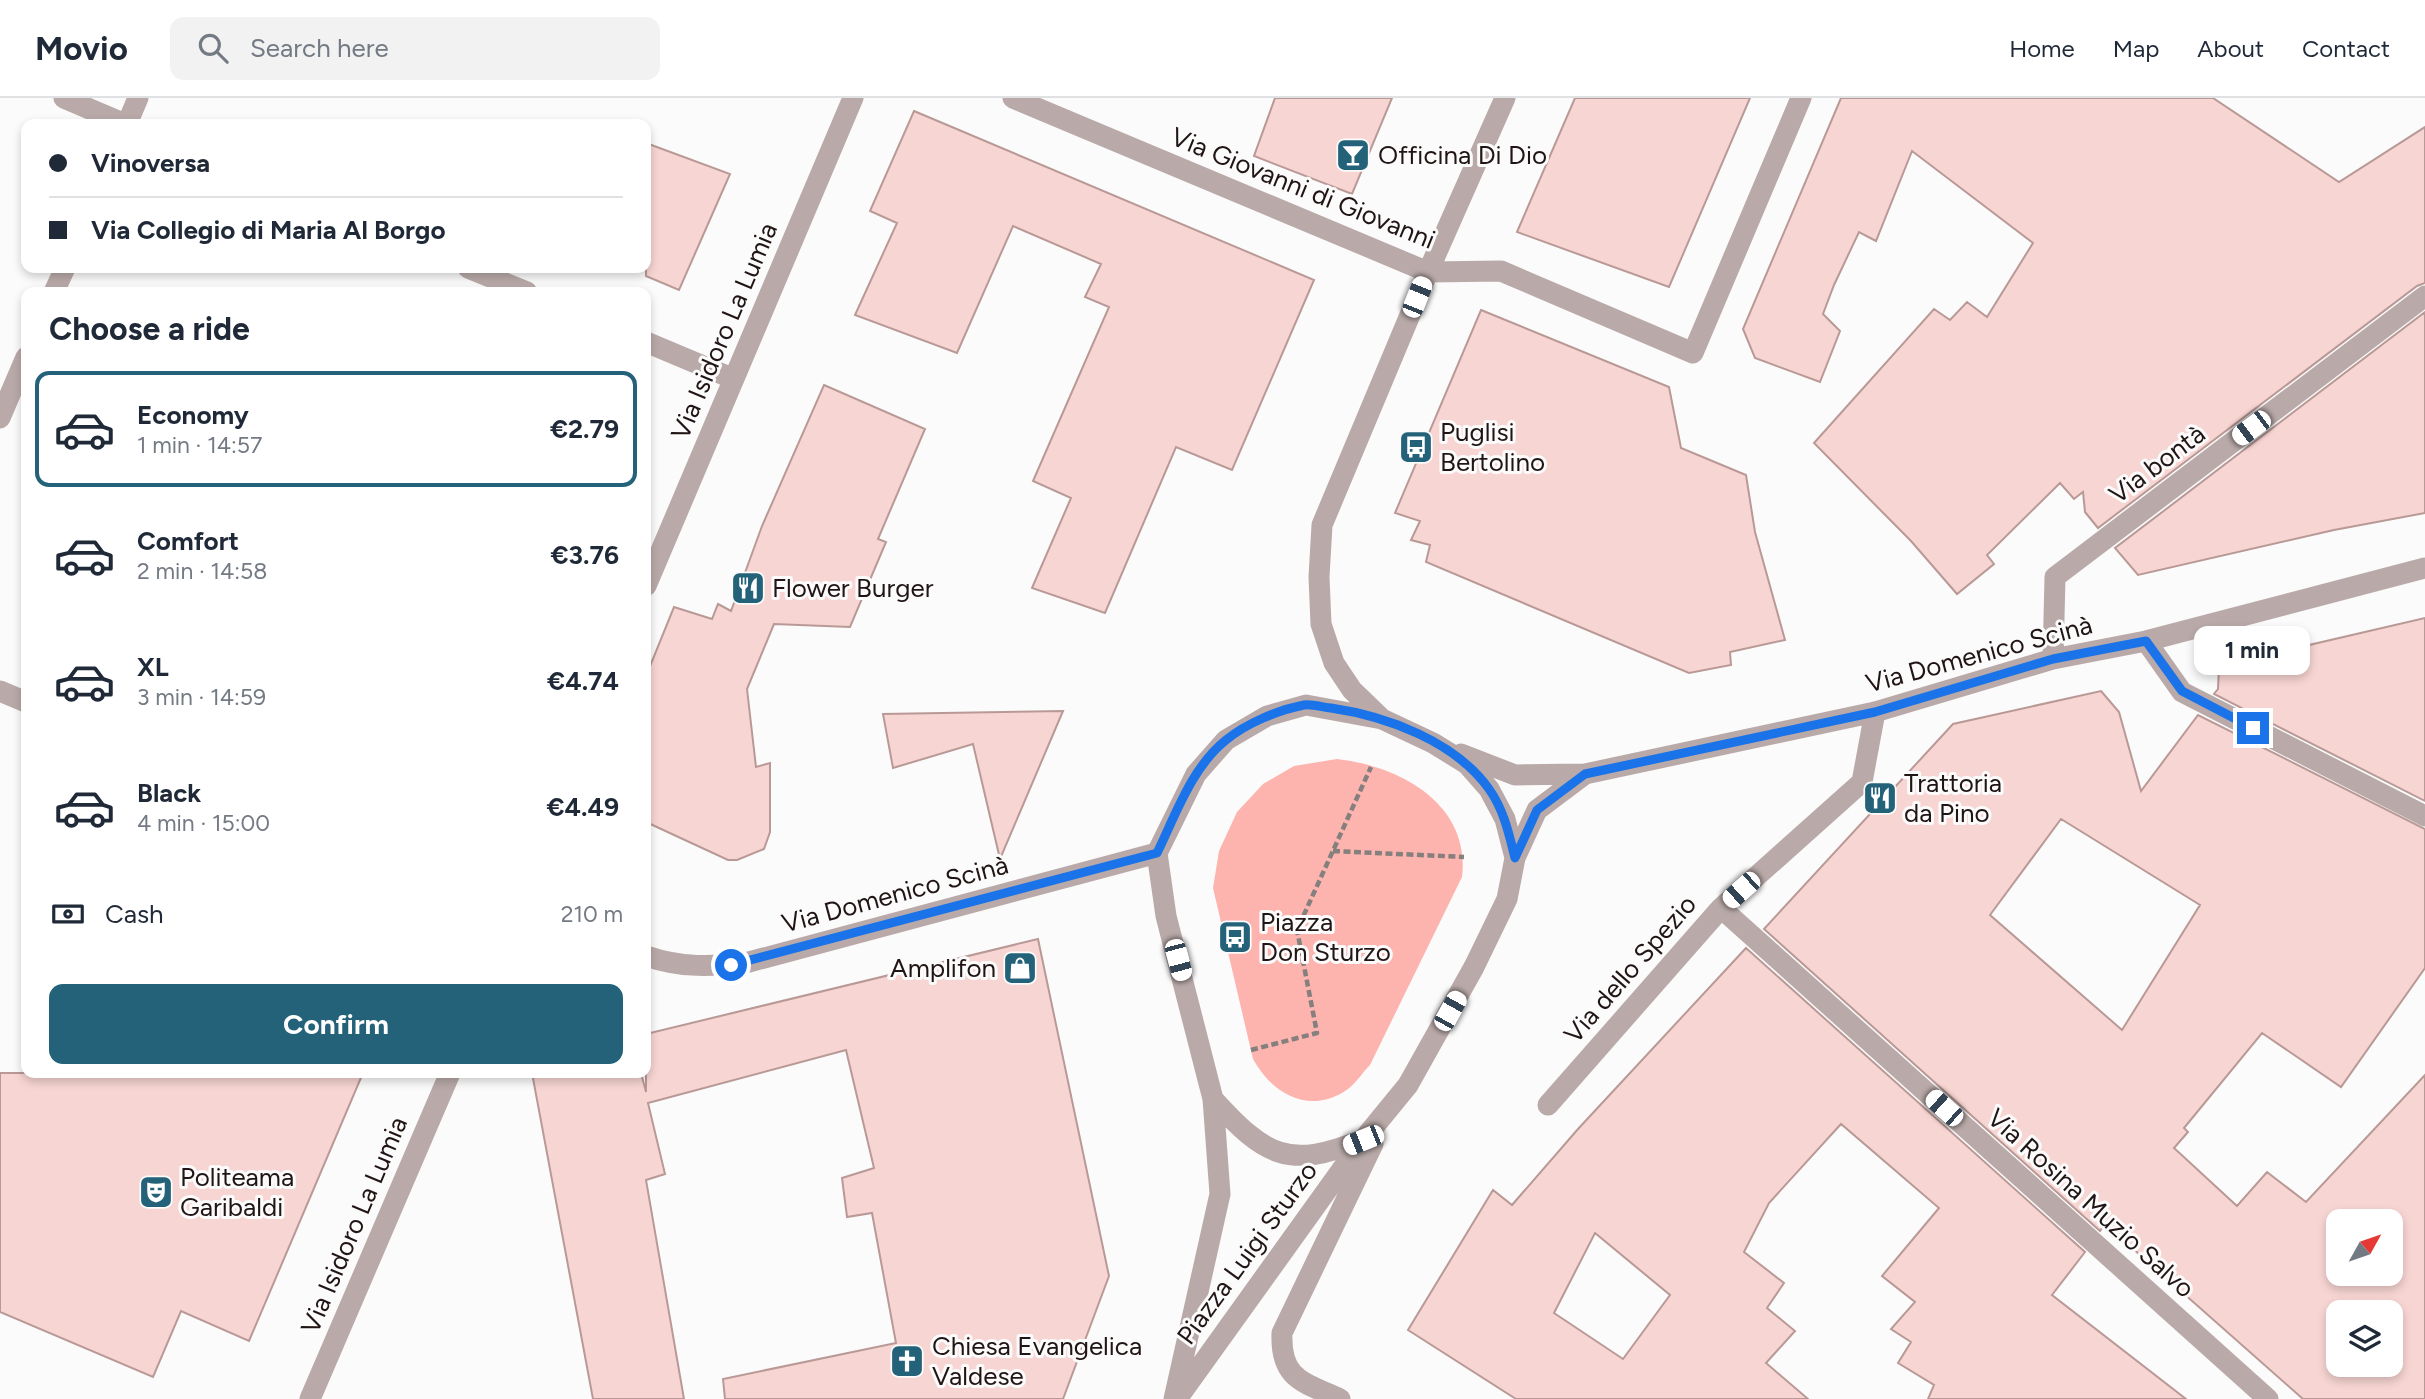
<!DOCTYPE html>
<meta charset="utf-8">
<style>
body{margin:0;font-family:Figtree,sans-serif;background:#f2f2f3;color:#1f2937;height:100vh;display:flex;flex-direction:column;font-size:26px;white-space:nowrap}
*{box-sizing:border-box;margin:0}
p{font-size:23px;color:#747a83}
.icon{flex:none;width:38px;height:38px;fill:none;stroke:currentColor;stroke-width:2;stroke-linecap:round;stroke-linejoin:round}
.map{position:relative;flex:1;overflow:hidden}
.drawer{position:absolute;left:21px;top:189px;width:630px;height:791px;display:flex;flex-direction:column;background:#fff;border-radius:14px;box-shadow:0 4px 10px #0003}
.drawer>*{flex:none}
.guide{position:absolute;left:21px;top:21px;width:630px;height:154px;border-radius:14px;box-shadow:0 4px 10px #0003;display:grid;align-content:center;height:154px;padding:0 28px;background:#fff}
.needle{width:46px;rotate:50deg}
.buttons{position:absolute;left:2326px;top:1111px;display:grid;gap:14px}
.buttons a{display:grid;place-items:center;width:77px;height:77px;border-radius:14px;background:#fff;box-shadow:0 4px 10px #0003;font-size:35px}
.end{position:absolute;width:32px;height:32px;margin:-16px;border:9px solid #1a73e8;background:#fff;box-shadow:0 0 0 4px #fff}
.from{border-radius:50%}
.bubble{position:absolute;height:49px;border-radius:14px;background:#fff;box-shadow:0 4px 10px #0003;font-size:23px;font-weight:700;line-height:49px;text-align:center}
.car{position:absolute;width:21px;height:42px;margin:-21px -10px;border-radius:9px;box-shadow:0 0 5px 2px #0007;background:linear-gradient(#fff 24%,#345 0 40%,#fff 0 76%,#345 0 86%,#fff 0)}
.guide b{display:flex;align-items:center;gap:24px;height:66px;font-size:26px}
.guide b+b{border-top:2px solid #e0e1e3}
.guide i{width:18px;height:18px;background:#1f2937}
ul{padding:0;list-style:none}
li{display:flex;align-items:center;gap:21px;height:116px;margin:0 14px 10px;padding:0 14px;border:4px solid transparent;border-radius:14px}
li div{flex:1}
li b{display:block;font-size:26px}
li em{font-style:normal;font-weight:700}
li.current{border-color:#246279}
li>.icon{width:63px;height:63px;stroke-width:1.5}
h2{padding:0 28px;font-size:32px;line-height:84px}
.pay{display:flex;align-items:center;gap:18px;height:77px;padding:0 28px;font-size:26px}
.pay p{margin-inline-start:auto}
.action{display:flex;gap:14px;margin-top:auto;padding:14px 28px}
.action a{flex:1;height:80px;border-radius:14px;background:#246279;color:#fff;font-size:28px;font-weight:700;line-height:80px;text-align:center}
header{display:flex;align-items:center;gap:42px;box-sizing:border-box;height:98px;padding:0 35px;background:#fff;border-bottom:2px solid #e0e1e3}
header strong{font-size:33px}
nav{display:flex;gap:38px;margin-inline-start:auto;font-size:24px}
.search{width:490px;height:63px;background:#f2f2f3;display:flex;align-items:center;gap:18px;box-sizing:border-box;padding:0 24px;border-radius:14px;color:#747a83;font-size:26px}
.map>svg:first-child{display:block}
</style>
<header>
<strong>Movio</strong>
<div class="search"><svg class="icon" aria-label="search" viewBox="0 0 24 24"><circle cx="10" cy="10" r="6"/><path d="M15 15l6 6"/></svg>Search here</div>
<nav><a>Home</a><a>Map</a><a>About</a><a>Contact</a></nav>
</header>
<div class="map">
<svg width="2425" height="1301" viewBox="0 0 2425 1301">
<rect width="100%" height="100%" fill="#fbfbfb"/>
<path fill="#fdb4ae" d="M 1337,661 C 1400,668 1471,706 1462,779 L 1370,967 C 1363,974 1356,985 1348,991 C 1310,1018 1272,996 1253,961 L 1213,790 L 1219,753 L 1237,714 L 1263,686 L 1294,668 Z"/>
<path fill="#f7d5d2" stroke="#b99996" stroke-width="2" fill-rule="evenodd" d="M 1275,0 L 1392,0 L 1352,96 L 1254,58 Z
M 1575,0 L 1750,0 L 1669,189 L 1517,134 Z
M 1841,0 L 2213,0 L 2339,84 L 2425,29 L 2425,185 L 2417,188 L 2098,430 L 2085,414 L 2083,394 L 2074,401 L 2060,385 L 1987,457 L 1994,466 L 1957,496 L 1911,443 L 1814,345 L 1934,211 L 1950,222 L 1967,204 L 1987,219 L 2033,145 L 1912,53 L 1876,143 L 1859,134 L 1834,187 L 1823,216 L 1840,233 L 1820,284 L 1755,260 L 1743,231 Z
M 914,13 L 1314,182 L 1232,372 L 1176,349 L 1105,515 L 1032,490 L 1071,400 L 1033,383 L 1109,209 L 1085,199 L 1101,166 L 1013,128 L 957,255 L 855,217 L 897,125 L 870,113 Z
M 646,45 L 730,76 L 679,192 L 646,178 Z
M 1481,212 L 1669,289 L 1681,350 L 1746,377 L 1755,434 L 1785,542 L 1730,554 L 1731,567 L 1689,575 L 1426,464 L 1430,447 L 1411,442 L 1420,423 L 1395,415 Z
M 2425,214 L 2425,415 L 2334,432 L 2138,477 L 2115,450 Z
M 824,287 L 925,331 L 878,441 L 886,444 L 850,529 L 774,526 L 747,591 L 756,669 L 770,665 L 770,734 L 764,751 L 737,762 L 728,762 L 646,724 L 646,578 L 674,509 L 712,521 L 718,506 L 731,513 L 762,428 Z
M 2425,520 L 2425,703 L 2214,596 L 2218,591 L 2219,568 Z
M 2101,593 L 2119,614 L 2141,693 L 2198,617 L 2425,731 L 2425,870 L 2341,989 L 2262,935 L 2184,1030 L 2188,1034 L 2174,1050 L 2237,1108 L 2267,1074 L 2306,1104 L 2425,977 L 2425,1301 L 2303,1301 L 2105,1126 L 2100,1133 L 1764,831 L 1953,626 ZM 2061,721 L 2200,807 L 2122,932 L 1990,817 ZM 2338,1124 L 2390,1124 L 2390,1176 L 2338,1176 ZM 2338,1214 L 2390,1214 L 2390,1267 L 2338,1267 Z
M 1063,613 L 1000,761 L 973,646 L 893,670 L 883,616 Z
M 1038,841 L 1109,1178 L 1063,1301 L 725,1301 L 723,1281 L 896,1245 L 872,1115 L 847,1119 L 842,1080 L 874,1070 L 846,952 L 648,1005 L 665,1076 L 646,1082 L 684,1301 L 593,1301 L 532,975 L 641,975 L 646,994 L 646,936 Z
M 1746,850 L 2085,1154 L 2052,1197 L 2186,1301 L 1928,1301 L 1934,1287 L 1898,1265 L 1911,1244 L 1891,1231 L 1915,1204 L 1882,1178 L 1939,1110 L 1841,1026 L 1769,1105 L 1744,1154 L 1784,1185 L 1767,1210 L 1795,1233 L 1766,1265 L 1808,1301 L 1516,1301 L 1408,1232 L 1493,1092 L 1512,1107 L 1578,1031 ZM 1595,1135 L 1670,1197 L 1623,1261 L 1554,1215 Z
M 0,975 L 363,975 L 249,1243 L 181,1213 L 153,1279 L 0,1214 Z"/>
<g fill="none" stroke-linecap="round" stroke-linejoin="round">
<path stroke="#857f7e" stroke-width="4.5" stroke-dasharray="7 3.5" stroke-linecap="butt" d="M 1333,753 L 1464,759
M 1251,952 L 1317,935 L 1297,832 L 1371,669"/>
<path stroke="#b9aaa9" stroke-width="21" d="M 64,0 L 125,26
M 1013,0 L 1428,174 L 1501,173 L 1693,255 L 1801,0
M 127,26 L 138,0
M 468,170 L 527,194
M 54,194 L 65,170
M 646,244 L 734,281
M 0,320 L 26,259
M 646,488 L 853,0
M 2146,543 L 2182,594 L 2425,718
M 2053,561 L 2055,479 L 2425,198
M 0,593 L 26,604
M 1380,619 L 1352,592 L 1334,565 L 1321,526 L 1319,479 L 1322,427 L 1428,174 L 1505,0
M 1461,656 L 1515,677 L 1585,676 L 1875,614 L 2053,561 L 2146,543 L 2425,470
M 1515,760 L 1537,712 L 1585,676
M 1721,810 L 2268,1301
M 646,858 C 681,870 712,869 749,864 L 1157,755
M 1213,1001 C 1265,1058 1288,1072 1362,1042
M 1548,1007 L 1721,810 L 1862,684 L 1875,614
M 310,1301 L 450,975
M 1174,1301 L 1220,1096 L 1213,1001 L 1166,818 L 1157,755 L 1196,676 L 1226,642 L 1267,618 L 1306,607 L 1382,621 L 1433,645 L 1467,666 L 1489,691 L 1505,721 L 1515,760 L 1507,801 L 1474,869 L 1408,987 L 1363,1042 L 1177,1301
M 1340,1301 C 1303,1284 1280,1281 1282,1235 L 1373,1046"/>
</g>
<g fill="none" stroke-linecap="round" stroke-linejoin="round">
<path stroke="#1a73e8" stroke-width="9" d="M 731,867 L 1157,755 C 1176,716 1192,669 1226,642 C 1247,625 1278,612 1304,607 C 1312,606 1322,609 1331,610 C 1386,618 1455,643 1489,691 C 1504,712 1509,736 1515,760 L 1537,712 L 1585,676 L 1875,614 L 2053,561 L 2146,543 L 2182,593 L 2253,630"/>
</g>
<defs>
<g id="bar-square" transform="scale(1.75)"><rect x="-9" y="-9" width="18" height="18" rx="4" fill="#246279" stroke="#fbfbfb"/><path d="M-6-5H6L.8 .8V4.5H3.5V6h-7V4.5H-.8V.8Z" fill="#fff"/></g>
<g id="bus-square" transform="scale(1.75)"><rect x="-9" y="-9" width="18" height="18" rx="4" fill="#246279" stroke="#fbfbfb"/><path d="M-5-6H5V4H4V6H2V4H-2V6H-4V4H-5ZM-3.5-4V0h7V-4ZM-3.5 1.2v1.5H-2V1.2ZM2 1.2v1.5H3.5V1.2Z" fill="#fff"/></g>
<g id="restaurant-square" transform="scale(1.75)"><rect x="-9" y="-9" width="18" height="18" rx="4" fill="#246279" stroke="#fbfbfb"/><path d="M-5-6h1v4h1v-4h1v4h1v-4h1v5L-1.5 .5V6h-2V.5L-5-1ZM5-6V6H3V1.5H1.5Q1.5-4 5-6Z" fill="#fff"/></g>
<g id="shop-square" transform="scale(1.75)"><rect x="-9" y="-9" width="18" height="18" rx="4" fill="#246279" stroke="#fbfbfb"/><path d="M-5-2.5h2.3a2.7 3.5 0 0 1 5.4 0H5L5.5 6h-11ZM-1.5-2.5h3a1.5 2.3 0 0 0-3 0Z" fill="#fff"/></g>
<g id="theatre-square" transform="scale(1.75)"><rect x="-9" y="-9" width="18" height="18" rx="4" fill="#246279" stroke="#fbfbfb"/><path d="M-5-5.5Q0-4 5-5.5V0Q5 5 0 6Q-5 5-5 0ZM-3.3-2.5H-1v1.5H-3.3ZM1-2.5H3.3v1.5H1ZM-2.8 1Q0 5.5 2.8 1Z" fill="#fff"/></g>
<g id="church-square" transform="scale(1.75)"><rect x="-9" y="-9" width="18" height="18" rx="4" fill="#246279" stroke="#fbfbfb"/><path d="M-1.2-6h2.4v3.5h3.3v2.4h-3.3V6h-2.4V-.1h-3.3v-2.4h3.3Z" fill="#fff"/></g>
</defs>
<g fill-rule="evenodd">
<use href="#bar-square" x="1353" y="57"/>
<use href="#bus-square" x="1416" y="349"/>
<use href="#restaurant-square" x="748" y="490"/>
<use href="#restaurant-square" x="1880" y="700"/>
<use href="#bus-square" x="1235" y="839"/>
<use href="#shop-square" x="1020" y="870"/>
<use href="#theatre-square" x="156" y="1094"/>
<use href="#church-square" x="907" y="1263"/>
</g>
<g text-anchor="middle" stroke-width="6" stroke-linejoin="round" paint-order="stroke">
<g font-size="26" fill="#201514" stroke="#fbfbfb" text-anchor="start">
<text x="1378" y="66">Officina Di Dio</text>
<text x="1440" y="343">Puglisi<tspan x="1440" dy="30">Bertolino</tspan></text>
<text x="772" y="499">Flower Burger</text>
<text x="1904" y="694">Trattoria<tspan x="1904" dy="30">da Pino</tspan></text>
<text x="1260" y="833">Piazza<tspan x="1260" dy="30">Don Sturzo</tspan></text>
<text x="996" y="879" text-anchor="end">Amplifon</text>
<text x="180" y="1088">Politeama<tspan x="180" dy="30">Garibaldi</tspan></text>
<text x="932" y="1257">Chiesa Evangelica<tspan x="932" dy="30">Valdese</tspan></text>
</g>
<g font-size="26" fill="#201514" stroke="#fbfbfb">
<text transform="translate(1303 90) rotate(22)" y="9">Via Giovanni di Giovanni</text>
<text transform="translate(724 233) rotate(-67)" y="9">Via Isidoro La Lumia</text>
<text transform="translate(2157 366) rotate(-37)" y="9">Via bontà</text>
<text transform="translate(1979 556) rotate(-15)" y="9">Via Domenico Scinà</text>
<text transform="translate(895 796) rotate(-15)" y="9">Via Domenico Scinà</text>
<text transform="translate(1630 871) rotate(-49)" y="9">Via dello Spezio</text>
<text transform="translate(2091 1105) rotate(42)" y="9">Via Rosina Muzio Salvo</text>
<text transform="translate(354 1127) rotate(-67)" y="9">Via Isidoro La Lumia</text>
<text transform="translate(1247 1155) rotate(-54)" y="9">Piazza Luigi Sturzo</text>
</g>
</g>
</svg>
<div class="buttons">
<a><svg class="needle" viewBox="-14 -14 28 28"><path d="M0-13l5 13h-10z" fill="#e53935"/><path d="M0 13l5-13h-10z" fill="#747a83"/></svg></a>
<a><svg class="icon" aria-label="layers" viewBox="0 0 24 24"><path d="M12 4l9 5-9 5-9-5zM3 14l9 5 9-5"/></svg></a>
</div>
<i class="end from" style="left:731px;top:867px"></i>
<i class="end" style="left:2253px;top:630px"></i>
<div class="bubble" style="left:2194px;top:528px;width:116px">1 min</div>
<i class="car" style="left:1417px;top:199px;rotate:22deg"></i>
<i class="car" style="left:2251px;top:330px;rotate:233deg"></i>
<i class="car" style="left:1741px;top:792px;rotate:228deg"></i>
<i class="car" style="left:1178px;top:862px;rotate:165deg"></i>
<i class="car" style="left:1450px;top:913px;rotate:29deg"></i>
<i class="car" style="left:1944px;top:1010px;rotate:312deg"></i>
<i class="car" style="left:1363px;top:1042px;rotate:248deg"></i>
<div class="guide">
<b><i class="from"></i>Vinoversa</b>
<b><i></i>Via Collegio di Maria Al Borgo</b>
</div>
<section class="drawer">
<h2>Choose a ride</h2>
<ul>
<li class="current"><svg class="icon" aria-label="car" viewBox="0 0 24 24"><path d="M5 17H2v-5l4-1 3-4h7l3 4 3 1v5h-3M9 17h6M6 11h13"/><circle cx="7" cy="17" r="2"/><circle cx="17" cy="17" r="2"/></svg><div><b>Economy</b><p>1 min · 14:57</p></div><em>€2.79</em></li>
<li><svg class="icon" aria-label="car" viewBox="0 0 24 24"><path d="M5 17H2v-5l4-1 3-4h7l3 4 3 1v5h-3M9 17h6M6 11h13"/><circle cx="7" cy="17" r="2"/><circle cx="17" cy="17" r="2"/></svg><div><b>Comfort</b><p>2 min · 14:58</p></div><em>€3.76</em></li>
<li><svg class="icon" aria-label="car" viewBox="0 0 24 24"><path d="M5 17H2v-5l4-1 3-4h7l3 4 3 1v5h-3M9 17h6M6 11h13"/><circle cx="7" cy="17" r="2"/><circle cx="17" cy="17" r="2"/></svg><div><b>XL</b><p>3 min · 14:59</p></div><em>€4.74</em></li>
<li><svg class="icon" aria-label="car" viewBox="0 0 24 24"><path d="M5 17H2v-5l4-1 3-4h7l3 4 3 1v5h-3M9 17h6M6 11h13"/><circle cx="7" cy="17" r="2"/><circle cx="17" cy="17" r="2"/></svg><div><b>Black</b><p>4 min · 15:00</p></div><em>€4.49</em></li>
</ul>
<div class="pay"><svg class="icon" aria-label="cash" viewBox="0 0 24 24"><path d="M3 7h18v10H3z"/><circle cx="12" cy="12" r="2"/></svg>Cash<p>210 m</p></div>
<div class="action"><a>Confirm</a></div>
</section>
</div>
